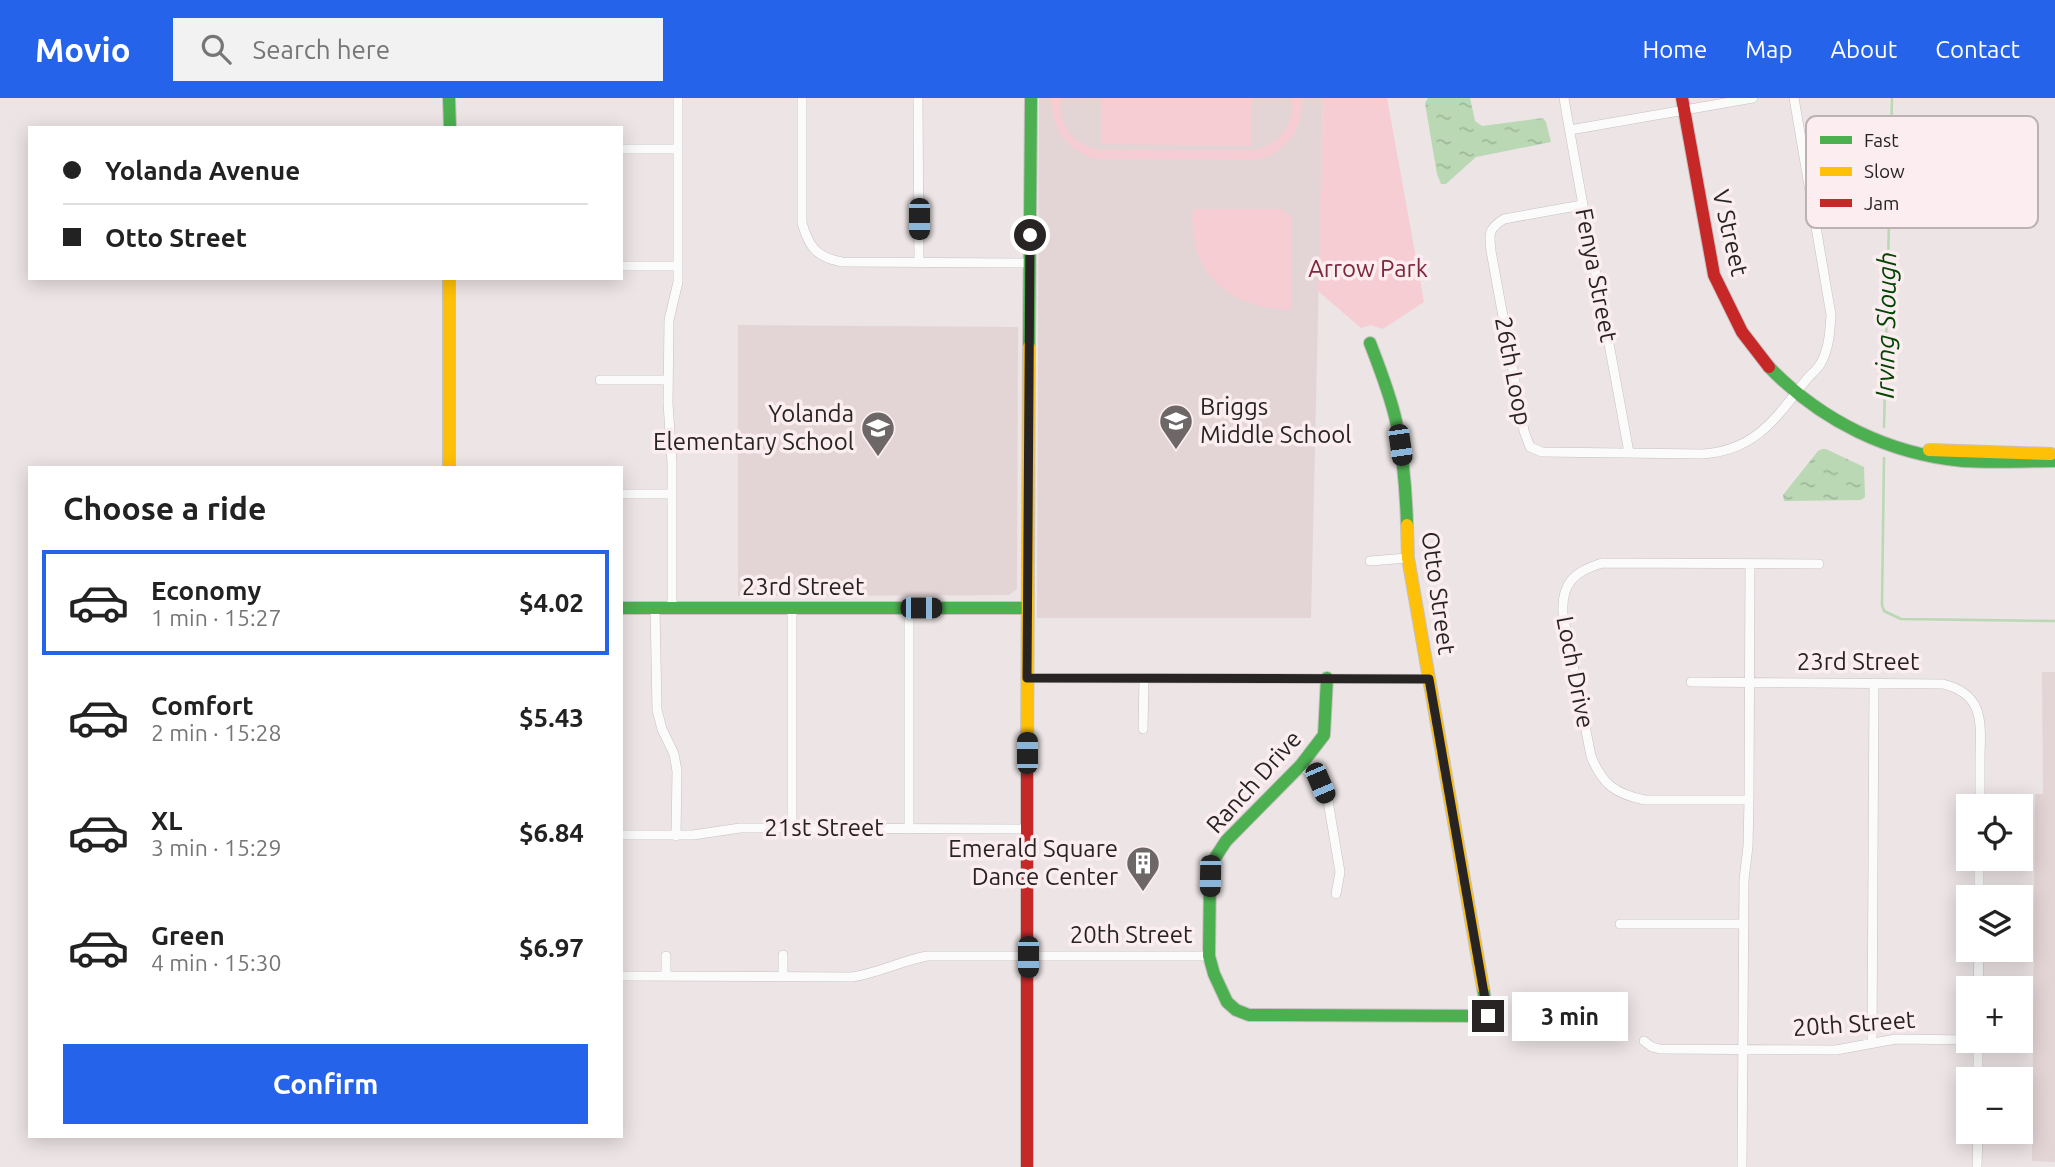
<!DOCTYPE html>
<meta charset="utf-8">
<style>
body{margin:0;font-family:Ubuntu,sans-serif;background:#f2f2f2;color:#222;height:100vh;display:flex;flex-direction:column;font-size:26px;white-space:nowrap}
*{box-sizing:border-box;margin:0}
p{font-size:23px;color:#767676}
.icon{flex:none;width:38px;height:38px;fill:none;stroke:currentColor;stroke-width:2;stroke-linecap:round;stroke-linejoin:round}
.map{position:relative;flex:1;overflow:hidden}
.details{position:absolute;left:28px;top:368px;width:595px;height:672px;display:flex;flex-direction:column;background:#fff;border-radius:0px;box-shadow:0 4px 18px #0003}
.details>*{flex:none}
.guide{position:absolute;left:28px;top:28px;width:595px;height:154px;border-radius:0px;box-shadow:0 4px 18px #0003;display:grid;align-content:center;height:154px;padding:0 35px;background:#fff}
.tools{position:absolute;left:1956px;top:696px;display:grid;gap:14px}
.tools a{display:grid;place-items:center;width:77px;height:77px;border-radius:0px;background:#fff;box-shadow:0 4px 18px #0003;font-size:35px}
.end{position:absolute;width:32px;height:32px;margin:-16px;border:9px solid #292424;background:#fff;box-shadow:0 0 0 4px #fff}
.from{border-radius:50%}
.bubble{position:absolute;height:49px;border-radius:0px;background:#fff;box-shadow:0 4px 18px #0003;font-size:23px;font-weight:700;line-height:49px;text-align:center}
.car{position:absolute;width:21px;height:42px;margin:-21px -10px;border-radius:9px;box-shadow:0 0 5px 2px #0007;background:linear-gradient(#222 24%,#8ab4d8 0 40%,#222 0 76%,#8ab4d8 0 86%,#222 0)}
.guide b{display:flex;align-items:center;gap:24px;height:66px;font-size:26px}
.guide b+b{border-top:2px solid #e0e0e0}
.guide i{width:18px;height:18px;background:#222}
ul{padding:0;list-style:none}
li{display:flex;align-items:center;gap:21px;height:105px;margin:0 14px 10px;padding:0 21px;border:4px solid transparent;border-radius:0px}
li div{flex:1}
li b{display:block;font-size:26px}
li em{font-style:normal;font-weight:700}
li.current{border-color:#2563eb}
li>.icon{width:63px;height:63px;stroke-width:1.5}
h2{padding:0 35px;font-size:32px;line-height:84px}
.primary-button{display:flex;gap:14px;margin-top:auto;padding:14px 35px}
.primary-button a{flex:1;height:80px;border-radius:0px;background:#2563eb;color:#fff;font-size:28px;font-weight:700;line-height:80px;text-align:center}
header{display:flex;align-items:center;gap:42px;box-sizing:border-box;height:98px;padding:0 35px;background:#2563eb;color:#fff}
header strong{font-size:33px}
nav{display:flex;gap:38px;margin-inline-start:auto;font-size:24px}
.search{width:490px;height:63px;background:#f2f2f2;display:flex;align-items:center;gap:18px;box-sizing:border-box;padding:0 24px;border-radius:0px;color:#767676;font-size:26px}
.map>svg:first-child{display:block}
</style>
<header>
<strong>Movio</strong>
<div class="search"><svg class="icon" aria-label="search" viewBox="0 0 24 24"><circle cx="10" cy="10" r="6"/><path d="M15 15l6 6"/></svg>Search here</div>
<nav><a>Home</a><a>Map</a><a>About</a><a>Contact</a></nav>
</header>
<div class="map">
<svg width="2055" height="1069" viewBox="0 0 2055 1069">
<defs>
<pattern id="water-ripples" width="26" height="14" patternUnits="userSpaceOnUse" patternTransform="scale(1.75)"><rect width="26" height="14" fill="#b9d8b3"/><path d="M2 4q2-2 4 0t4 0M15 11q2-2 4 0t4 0" fill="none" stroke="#9fb99a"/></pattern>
</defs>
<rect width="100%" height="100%" fill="#ece4e5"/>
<path fill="#e3d4d6" d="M 1039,0 L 1323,0 L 1311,520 L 1037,520 Z
M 738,227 L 1018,229 L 1017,491 L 1009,497 L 738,498 Z
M 2042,574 L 2055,574 L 2055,1064 L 2032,1063 L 2035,696 L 2043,696 Z"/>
<path fill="#f5cdd3" d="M 1052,0 L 1061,0 C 1058,26 1072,45 1097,52 L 1255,52 C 1280,46 1295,26 1292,0 L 1302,0 C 1305,31 1286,55 1257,62 L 1096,61 C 1067,53 1050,30 1052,0 Z
M 1101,0 L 1252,0 L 1252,48 L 1101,46 Z
M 1323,0 L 1387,0 L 1424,204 L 1383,231 L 1371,227 L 1361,230 L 1318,193 Z
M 1193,111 L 1282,111 L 1291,119 L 1292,212 C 1230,211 1187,176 1193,111 Z"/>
<path fill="url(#water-ripples)" d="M 1428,0 L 1470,0 L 1475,23 L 1482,28 L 1543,20 L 1546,24 L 1551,44 L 1476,59 L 1446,86 L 1441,86 L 1437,76 L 1425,5 Z
M 1822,351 L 1826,351 L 1864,369 L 1865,399 L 1861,402 L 1784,403 L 1783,397 L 1818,353 Z"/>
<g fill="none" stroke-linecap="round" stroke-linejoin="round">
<path stroke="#b9d8b3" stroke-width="2.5" d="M 1884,329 L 1892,0
M 1884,360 L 1882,507 L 1884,513 L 1901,521 L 2055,523"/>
<g stroke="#c7c0c1" stroke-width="10">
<path id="street" d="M 802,0 L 802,125 C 809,149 816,159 842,164 L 1030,165
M 918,0 L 919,164
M 1564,0 C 1584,119 1608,236 1629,355
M 1570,32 L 1753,0
M 621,51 L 678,51
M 1582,107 L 1504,121 C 1488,131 1489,136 1491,153 L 1524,333 L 1530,349 L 1542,354 L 1703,356 C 1756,352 1776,320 1806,282 C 1811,276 1817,272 1821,265 C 1829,250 1830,234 1831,217 L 1794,0
M 621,168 L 678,168
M 600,282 L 668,282
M 621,396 L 672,396
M 1370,463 L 1408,460
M 655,510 L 657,612 L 662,631 L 674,656 L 677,673 L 676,738
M 672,510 L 672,365 L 668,305 L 669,222 L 678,184 L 678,0
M 909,510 L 909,731
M 792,511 L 792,730
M 1027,580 L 1429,581
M 1691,584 L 1943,586 C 1984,596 1981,624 1980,659 C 1980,676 1980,692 1980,709
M 1143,631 L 1144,580
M 1301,667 L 1320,685 L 1328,703 L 1340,774 L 1336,796
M 1749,702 L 1645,702 C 1615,696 1602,686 1591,658 L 1563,516 C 1561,485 1575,473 1602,465 L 1819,466
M 621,737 L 693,737 L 740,730 L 1028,731
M 1979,800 L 1979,761
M 1620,826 L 1744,826
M 783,857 L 783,879
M 621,878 L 852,879 C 878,875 901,863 927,858 L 1209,858
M 666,878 L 666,858
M 1978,891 L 1979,852
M 1644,943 L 1652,949 L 1660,951 L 1836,952 L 1896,941 L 1969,942
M 1872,945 L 1874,585
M 1978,982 L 1978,943
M 1742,1069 L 1744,782 L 1748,748 L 1749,702 L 1750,466
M 1977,1069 L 1978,1034"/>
</g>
<g stroke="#c7c0c1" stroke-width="14">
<path id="fast" d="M 449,0 L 450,30
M 1370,245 C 1380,271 1390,296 1396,323 C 1403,357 1406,392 1407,427
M 1029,249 L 1031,0
M 1769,269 C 1821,323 1889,356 1963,363 C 1994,365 2025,363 2055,363
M 621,510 L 1027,510
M 1327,580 L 1324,637 L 1301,667 L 1226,743 L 1215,760 L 1210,778 L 1209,858 L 1214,876 L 1227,904 L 1236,912 L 1249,917 L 1488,918 L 1483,890"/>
</g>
<g stroke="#c7c0c1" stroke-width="14">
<path id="slow" d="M 449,180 L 449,369
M 1929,352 L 2051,356
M 1407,427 L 1408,460 L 1483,890
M 1027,674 L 1029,249"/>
</g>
<g stroke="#c7c0c1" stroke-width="14">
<path id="jam" d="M 1682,0 L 1714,177 L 1742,234 L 1769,269
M 1027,674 L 1027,1069"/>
</g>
<use href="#street" stroke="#fcfbfb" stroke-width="9"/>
<use href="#fast" stroke="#4caf50" stroke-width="12"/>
<use href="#slow" stroke="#ffc107" stroke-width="12"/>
<use href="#jam" stroke="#c62828" stroke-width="12"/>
</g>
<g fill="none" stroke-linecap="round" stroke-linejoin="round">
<path stroke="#292424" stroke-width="9" d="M 1030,137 L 1027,580 L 1429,581 L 1488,918"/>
</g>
<defs>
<g id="school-pin" transform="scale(1.75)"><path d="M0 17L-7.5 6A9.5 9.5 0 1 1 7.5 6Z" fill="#6d6768" stroke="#fceef0"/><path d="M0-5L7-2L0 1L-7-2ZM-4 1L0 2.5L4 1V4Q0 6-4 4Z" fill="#fff"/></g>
<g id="building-pin" transform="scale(1.75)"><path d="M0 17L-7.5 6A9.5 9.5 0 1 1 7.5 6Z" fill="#6d6768" stroke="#fceef0"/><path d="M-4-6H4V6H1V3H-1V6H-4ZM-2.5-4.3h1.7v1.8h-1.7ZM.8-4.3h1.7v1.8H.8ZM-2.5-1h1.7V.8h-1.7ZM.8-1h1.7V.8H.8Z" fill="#fff"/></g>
</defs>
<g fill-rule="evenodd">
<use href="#school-pin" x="1176" y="323"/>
<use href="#school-pin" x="878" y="330"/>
<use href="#building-pin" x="1143" y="765"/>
</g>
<g text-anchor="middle" stroke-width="7" stroke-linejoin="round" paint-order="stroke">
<g font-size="24" fill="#292424" stroke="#fceef0">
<text transform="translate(1730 135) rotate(77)" y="8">V Street</text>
<text transform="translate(1596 177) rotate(79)" y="8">Fenya Street</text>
<text transform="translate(1513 273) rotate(79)" y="8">26th Loop</text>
<text x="803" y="497">23rd Street</text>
<text transform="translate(1438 495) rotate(82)" y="8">Otto Street</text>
<text x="1858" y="572">23rd Street</text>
<text transform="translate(1575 574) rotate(79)" y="8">Loch Drive</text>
<text transform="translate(1254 684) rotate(-48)" y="8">Ranch Drive</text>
<text x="824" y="738">21st Street</text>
<text x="1131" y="845">20th Street</text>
<text transform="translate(1854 926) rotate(-4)" y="8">20th Street</text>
</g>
<g font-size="24" fill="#7d283d" stroke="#fceef0">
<text x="1368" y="179">Arrow Park</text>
</g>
<g font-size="24" fill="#292424" stroke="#fceef0" text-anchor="end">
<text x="1200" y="317" text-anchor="start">Briggs<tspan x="1200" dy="28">Middle School</tspan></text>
<text x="854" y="324">Yolanda<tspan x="854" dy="28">Elementary School</tspan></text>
<text x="1118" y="759">Emerald Square<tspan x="1118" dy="28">Dance Center</tspan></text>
</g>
<g font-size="26" font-style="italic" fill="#004500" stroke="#fceef0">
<text transform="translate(1886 227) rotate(-89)" y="9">Irving Slough</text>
</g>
</g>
<rect x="1806" y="18" width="232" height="112" rx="10" fill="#fceef0" stroke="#bdb1b3" stroke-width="2"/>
<rect x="1820" y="38" width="32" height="8" fill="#4caf50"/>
<rect x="1820" y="69" width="32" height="9" fill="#ffc107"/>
<rect x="1820" y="101" width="32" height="8" fill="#c62828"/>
<g font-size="19" fill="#292424">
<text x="1864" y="49">Fast</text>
<text x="1864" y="80">Slow</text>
<text x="1864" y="112">Jam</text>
</g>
</svg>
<div class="tools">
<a><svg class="icon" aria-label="locate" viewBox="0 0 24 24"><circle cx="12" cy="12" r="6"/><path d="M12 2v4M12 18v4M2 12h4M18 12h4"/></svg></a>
<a><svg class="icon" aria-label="layers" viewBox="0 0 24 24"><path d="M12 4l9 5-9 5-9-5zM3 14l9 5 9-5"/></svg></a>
<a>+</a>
<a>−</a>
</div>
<i class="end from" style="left:1030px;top:137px"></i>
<i class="end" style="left:1488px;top:918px"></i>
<div class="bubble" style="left:1512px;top:894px;width:116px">3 min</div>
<i class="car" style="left:919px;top:121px;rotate:180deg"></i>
<i class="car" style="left:1400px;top:347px;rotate:172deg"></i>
<i class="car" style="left:921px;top:510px;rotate:90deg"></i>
<i class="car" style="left:1027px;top:655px;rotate:0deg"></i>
<i class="car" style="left:1320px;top:685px;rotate:157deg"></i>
<i class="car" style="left:1210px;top:778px;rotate:181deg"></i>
<i class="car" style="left:1028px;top:859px;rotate:180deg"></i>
<div class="guide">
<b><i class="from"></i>Yolanda Avenue</b>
<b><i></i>Otto Street</b>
</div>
<section class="details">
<h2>Choose a ride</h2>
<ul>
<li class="current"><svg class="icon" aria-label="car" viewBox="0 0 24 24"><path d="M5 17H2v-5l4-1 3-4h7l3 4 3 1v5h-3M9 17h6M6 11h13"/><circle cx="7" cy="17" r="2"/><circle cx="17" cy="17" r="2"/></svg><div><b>Economy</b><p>1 min · 15:27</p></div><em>$4.02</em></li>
<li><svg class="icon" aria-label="car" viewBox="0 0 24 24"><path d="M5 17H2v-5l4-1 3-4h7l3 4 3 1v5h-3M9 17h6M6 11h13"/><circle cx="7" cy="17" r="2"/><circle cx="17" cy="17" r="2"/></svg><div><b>Comfort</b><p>2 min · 15:28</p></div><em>$5.43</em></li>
<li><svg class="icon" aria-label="car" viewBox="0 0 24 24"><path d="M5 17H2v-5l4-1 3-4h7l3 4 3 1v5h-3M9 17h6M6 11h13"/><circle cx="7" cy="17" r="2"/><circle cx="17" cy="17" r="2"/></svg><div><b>XL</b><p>3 min · 15:29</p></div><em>$6.84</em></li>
<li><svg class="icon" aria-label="car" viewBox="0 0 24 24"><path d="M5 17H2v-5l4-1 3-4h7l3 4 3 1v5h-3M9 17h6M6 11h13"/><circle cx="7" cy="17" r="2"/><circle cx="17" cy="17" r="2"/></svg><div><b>Green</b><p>4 min · 15:30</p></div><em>$6.97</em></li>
</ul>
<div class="primary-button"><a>Confirm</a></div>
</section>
</div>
